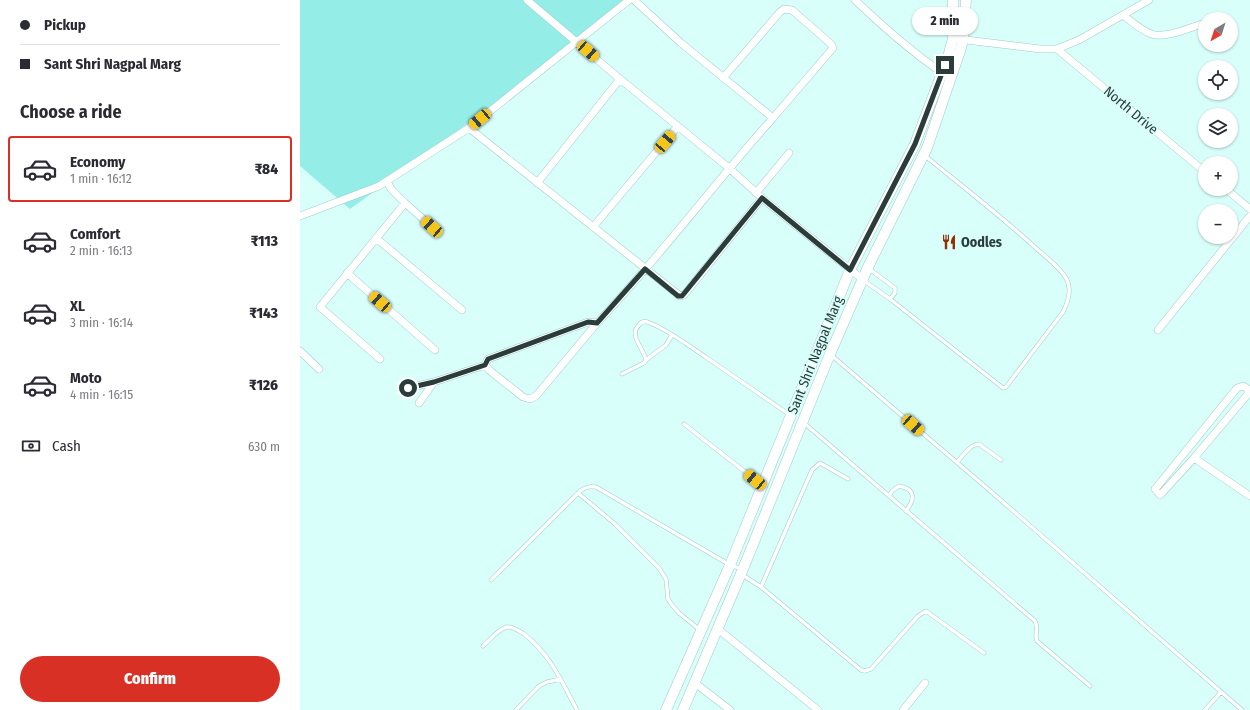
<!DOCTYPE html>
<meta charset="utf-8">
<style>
body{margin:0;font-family:"Fira Sans Condensed",sans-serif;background:#f7f7f7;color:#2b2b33;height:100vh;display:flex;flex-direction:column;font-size:15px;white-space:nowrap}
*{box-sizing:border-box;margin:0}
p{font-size:13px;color:#7c7c81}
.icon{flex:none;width:22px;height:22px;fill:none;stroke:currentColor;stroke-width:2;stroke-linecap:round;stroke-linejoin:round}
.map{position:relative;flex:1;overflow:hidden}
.details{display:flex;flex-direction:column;background:#fff;width:300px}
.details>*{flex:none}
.hud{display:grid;align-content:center;height:88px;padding:0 20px;background:#fff}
.needle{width:26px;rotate:219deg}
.tools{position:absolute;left:898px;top:12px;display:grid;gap:8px}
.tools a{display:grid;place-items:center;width:40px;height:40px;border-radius:50%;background:#fff;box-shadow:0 1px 3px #0004;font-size:20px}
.end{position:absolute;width:18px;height:18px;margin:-9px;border:5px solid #2a3d3b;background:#fff;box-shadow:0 0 0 2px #fff}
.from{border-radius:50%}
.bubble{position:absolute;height:28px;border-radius:14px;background:#fff;box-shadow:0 1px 3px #0004;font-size:13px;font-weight:800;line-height:28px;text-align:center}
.car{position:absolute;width:12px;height:24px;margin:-12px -6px;border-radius:5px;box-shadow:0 0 3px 1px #0007;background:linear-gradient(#f5c518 24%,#345 0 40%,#f5c518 0 76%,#345 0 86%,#f5c518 0)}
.hud b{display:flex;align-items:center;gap:14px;height:38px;font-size:15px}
.hud b+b{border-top:1px solid #e1e1e2}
.hud i{width:10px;height:10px;background:#2b2b33}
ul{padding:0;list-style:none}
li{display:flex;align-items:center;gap:12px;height:66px;margin:0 8px 6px;padding:0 12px;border:2px solid transparent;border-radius:4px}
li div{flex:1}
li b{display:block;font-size:15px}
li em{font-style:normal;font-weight:800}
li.on{border-color:#d93025}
li>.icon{width:36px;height:36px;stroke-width:1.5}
h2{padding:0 20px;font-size:18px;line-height:48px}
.pay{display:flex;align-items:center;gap:10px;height:44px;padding:0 20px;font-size:15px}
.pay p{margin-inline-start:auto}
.button{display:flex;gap:8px;margin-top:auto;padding:8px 20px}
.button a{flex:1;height:46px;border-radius:24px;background:#d93025;color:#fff;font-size:16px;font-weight:800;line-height:46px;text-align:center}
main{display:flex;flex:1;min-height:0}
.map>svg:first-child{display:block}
</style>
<main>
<section class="details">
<div class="hud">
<b><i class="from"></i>Pickup</b>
<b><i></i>Sant Shri Nagpal Marg</b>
</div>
<h2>Choose a ride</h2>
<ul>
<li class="on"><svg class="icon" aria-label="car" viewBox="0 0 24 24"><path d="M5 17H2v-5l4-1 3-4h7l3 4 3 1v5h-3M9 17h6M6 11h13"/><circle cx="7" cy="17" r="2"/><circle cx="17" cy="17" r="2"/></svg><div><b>Economy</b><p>1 min · 16:12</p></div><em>₹84</em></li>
<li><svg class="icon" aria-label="car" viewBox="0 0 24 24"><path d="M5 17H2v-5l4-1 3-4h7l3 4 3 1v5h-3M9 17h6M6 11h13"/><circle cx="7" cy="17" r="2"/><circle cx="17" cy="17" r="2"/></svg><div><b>Comfort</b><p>2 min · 16:13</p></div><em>₹113</em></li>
<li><svg class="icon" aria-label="car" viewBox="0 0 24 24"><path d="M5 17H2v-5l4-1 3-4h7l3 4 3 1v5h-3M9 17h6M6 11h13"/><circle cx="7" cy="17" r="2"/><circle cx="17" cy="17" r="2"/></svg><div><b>XL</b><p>3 min · 16:14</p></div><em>₹143</em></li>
<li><svg class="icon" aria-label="car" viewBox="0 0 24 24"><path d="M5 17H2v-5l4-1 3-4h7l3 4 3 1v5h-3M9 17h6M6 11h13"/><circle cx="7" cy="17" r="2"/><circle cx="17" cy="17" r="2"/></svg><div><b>Moto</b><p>4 min · 16:15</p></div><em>₹126</em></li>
</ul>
<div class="pay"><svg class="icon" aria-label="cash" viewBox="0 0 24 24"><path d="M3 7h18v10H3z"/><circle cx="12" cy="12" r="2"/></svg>Cash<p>630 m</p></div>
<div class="button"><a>Confirm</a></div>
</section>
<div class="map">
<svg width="950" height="710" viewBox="0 0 950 710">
<rect width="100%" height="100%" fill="#d9fffb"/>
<path fill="#94ede6" d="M 0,0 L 326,0 L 174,119 L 50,209 L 0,166 Z"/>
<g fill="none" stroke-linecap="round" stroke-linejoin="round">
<g stroke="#9dcbc7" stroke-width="4.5">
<path id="service" d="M 568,268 L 595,288 L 595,293 L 590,299
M 563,280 L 590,299 L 703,388 L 706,387 L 763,312 C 768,302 772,290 767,280 C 762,269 746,257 737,249 C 701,216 662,186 624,155
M 531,355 L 688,489 L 942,710
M 346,360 L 366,345 L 372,335
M 322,374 L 344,363 L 346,360 C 344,349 328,335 339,325 C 342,321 346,321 350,323 C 370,331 389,346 407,358 C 435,377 462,396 490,415
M 504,423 L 735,621 C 739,628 734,635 737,641 L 790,686
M 384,424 L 462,485
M 657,462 C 663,456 670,444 679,444 L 701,460
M 278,493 L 315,524 L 359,568 L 366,579 L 368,599 L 372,605 L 379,613 L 400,630
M 589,496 L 592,491 L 599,486 C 616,489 615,499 606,511
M 441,574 L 461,587 L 561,670 L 565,671 L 571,669 L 618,616 L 626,611 L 684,653
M 191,580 L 280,491 C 286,487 289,486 296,487 L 418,558 L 430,565 L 442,569
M 461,587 L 512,470 L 520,463 L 548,479
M 183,646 C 190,640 198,629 207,627 C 213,626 219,631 224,634 C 250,654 262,682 277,710
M 216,710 L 239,686 L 247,682 L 261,679
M 905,710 L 921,692"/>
</g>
<g stroke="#9dcbc7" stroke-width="8">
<path id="minor" d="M 227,0 L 320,79 L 429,168 L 462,198 L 562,279
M 555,0 C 582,26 611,51 642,73
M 823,15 C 832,22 841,30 851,34 C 866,39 891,27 905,23
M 658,39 L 740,49 L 757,49 L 779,40 L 849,0
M 757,49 L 905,172
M 423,78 L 480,12 L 484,9 L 492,10 L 531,44 L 533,48 L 473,118
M 169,128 L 380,296 L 384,295 L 462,198
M 237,183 L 320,79
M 926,189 L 950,209
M 456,193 L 489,153
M 105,203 L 132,227
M 0,216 L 79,186 L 169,128 L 329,0
M 293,227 L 378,126
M 76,238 L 162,310
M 47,273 L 135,350
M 858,330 L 950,216
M 0,351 L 19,369
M 80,359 L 20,307 L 105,203 L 91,189 L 87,181
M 185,365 L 189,370 L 223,397 L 230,399 L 236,396 L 297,323
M 943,386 L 948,389 L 948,394 L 894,458 L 862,493 L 860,495 L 855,489 L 856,488 L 937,388 Z
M 108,388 L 134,382
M 119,403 L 134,382 L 185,365 L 188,359 L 288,322 L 297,323 C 359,258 413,185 473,118 L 381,43 L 334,0
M 894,458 L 950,496
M 418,629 L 518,710
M 395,683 L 430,710
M 603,710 L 625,683"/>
</g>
<g stroke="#9dcbc7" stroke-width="11">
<path id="secondary" d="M 366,710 L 430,565 L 550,270 L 615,144 L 648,57 L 653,38 L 653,0
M 383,710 L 443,569 L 530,354 L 568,267 L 627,148 L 660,51 L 663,40 L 666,0"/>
</g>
<use href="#service" stroke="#fff" stroke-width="3.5"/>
<use href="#minor" stroke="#fff" stroke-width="7"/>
<use href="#secondary" stroke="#fff" stroke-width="10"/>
</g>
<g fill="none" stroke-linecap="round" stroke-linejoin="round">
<path stroke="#2a3d3b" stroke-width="5" d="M 108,388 L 134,382 L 185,365 L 188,359 L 288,322 L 297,323 L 345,269 L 378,296 L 382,296 L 462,198 L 550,270 L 615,144 L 645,65"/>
</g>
<defs>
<g id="restaurant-bare" transform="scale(1.2)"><path d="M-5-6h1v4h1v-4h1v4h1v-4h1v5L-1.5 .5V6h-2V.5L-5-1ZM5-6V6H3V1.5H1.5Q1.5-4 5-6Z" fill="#942f00" stroke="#d9fffb" stroke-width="2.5" paint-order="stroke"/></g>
</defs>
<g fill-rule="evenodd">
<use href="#restaurant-bare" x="649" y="242"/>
</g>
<g text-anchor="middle" stroke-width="3" stroke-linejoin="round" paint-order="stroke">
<g font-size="14" fill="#2a3d3b" stroke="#d9fffb">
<text transform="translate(831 110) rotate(40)" y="5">North Drive</text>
<text transform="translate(515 355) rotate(-68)" y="5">Sant Shri Nagpal Marg</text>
</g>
<g font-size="14" font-weight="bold" fill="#2a3d3b" stroke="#d9fffb" text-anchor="start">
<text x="661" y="247">Oodles</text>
</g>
</g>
</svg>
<div class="tools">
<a><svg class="needle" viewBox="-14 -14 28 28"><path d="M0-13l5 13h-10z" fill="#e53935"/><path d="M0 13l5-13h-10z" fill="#7c7c81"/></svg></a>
<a><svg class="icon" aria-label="locate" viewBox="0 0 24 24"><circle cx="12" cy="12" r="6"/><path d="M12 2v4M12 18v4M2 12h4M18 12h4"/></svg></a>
<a><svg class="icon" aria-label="layers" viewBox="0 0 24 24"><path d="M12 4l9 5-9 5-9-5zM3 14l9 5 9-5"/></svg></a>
<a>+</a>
<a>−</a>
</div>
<i class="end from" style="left:108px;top:388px"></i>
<i class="end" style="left:645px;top:65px"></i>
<div class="bubble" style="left:612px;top:7px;width:66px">2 min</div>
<i class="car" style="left:288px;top:51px;rotate:131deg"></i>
<i class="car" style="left:180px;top:119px;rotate:230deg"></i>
<i class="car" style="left:365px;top:142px;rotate:40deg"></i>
<i class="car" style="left:132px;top:227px;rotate:312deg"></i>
<i class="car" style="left:80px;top:302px;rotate:311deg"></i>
<i class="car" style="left:613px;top:425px;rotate:131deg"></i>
<i class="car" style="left:455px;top:480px;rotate:309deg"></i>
</div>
</main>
